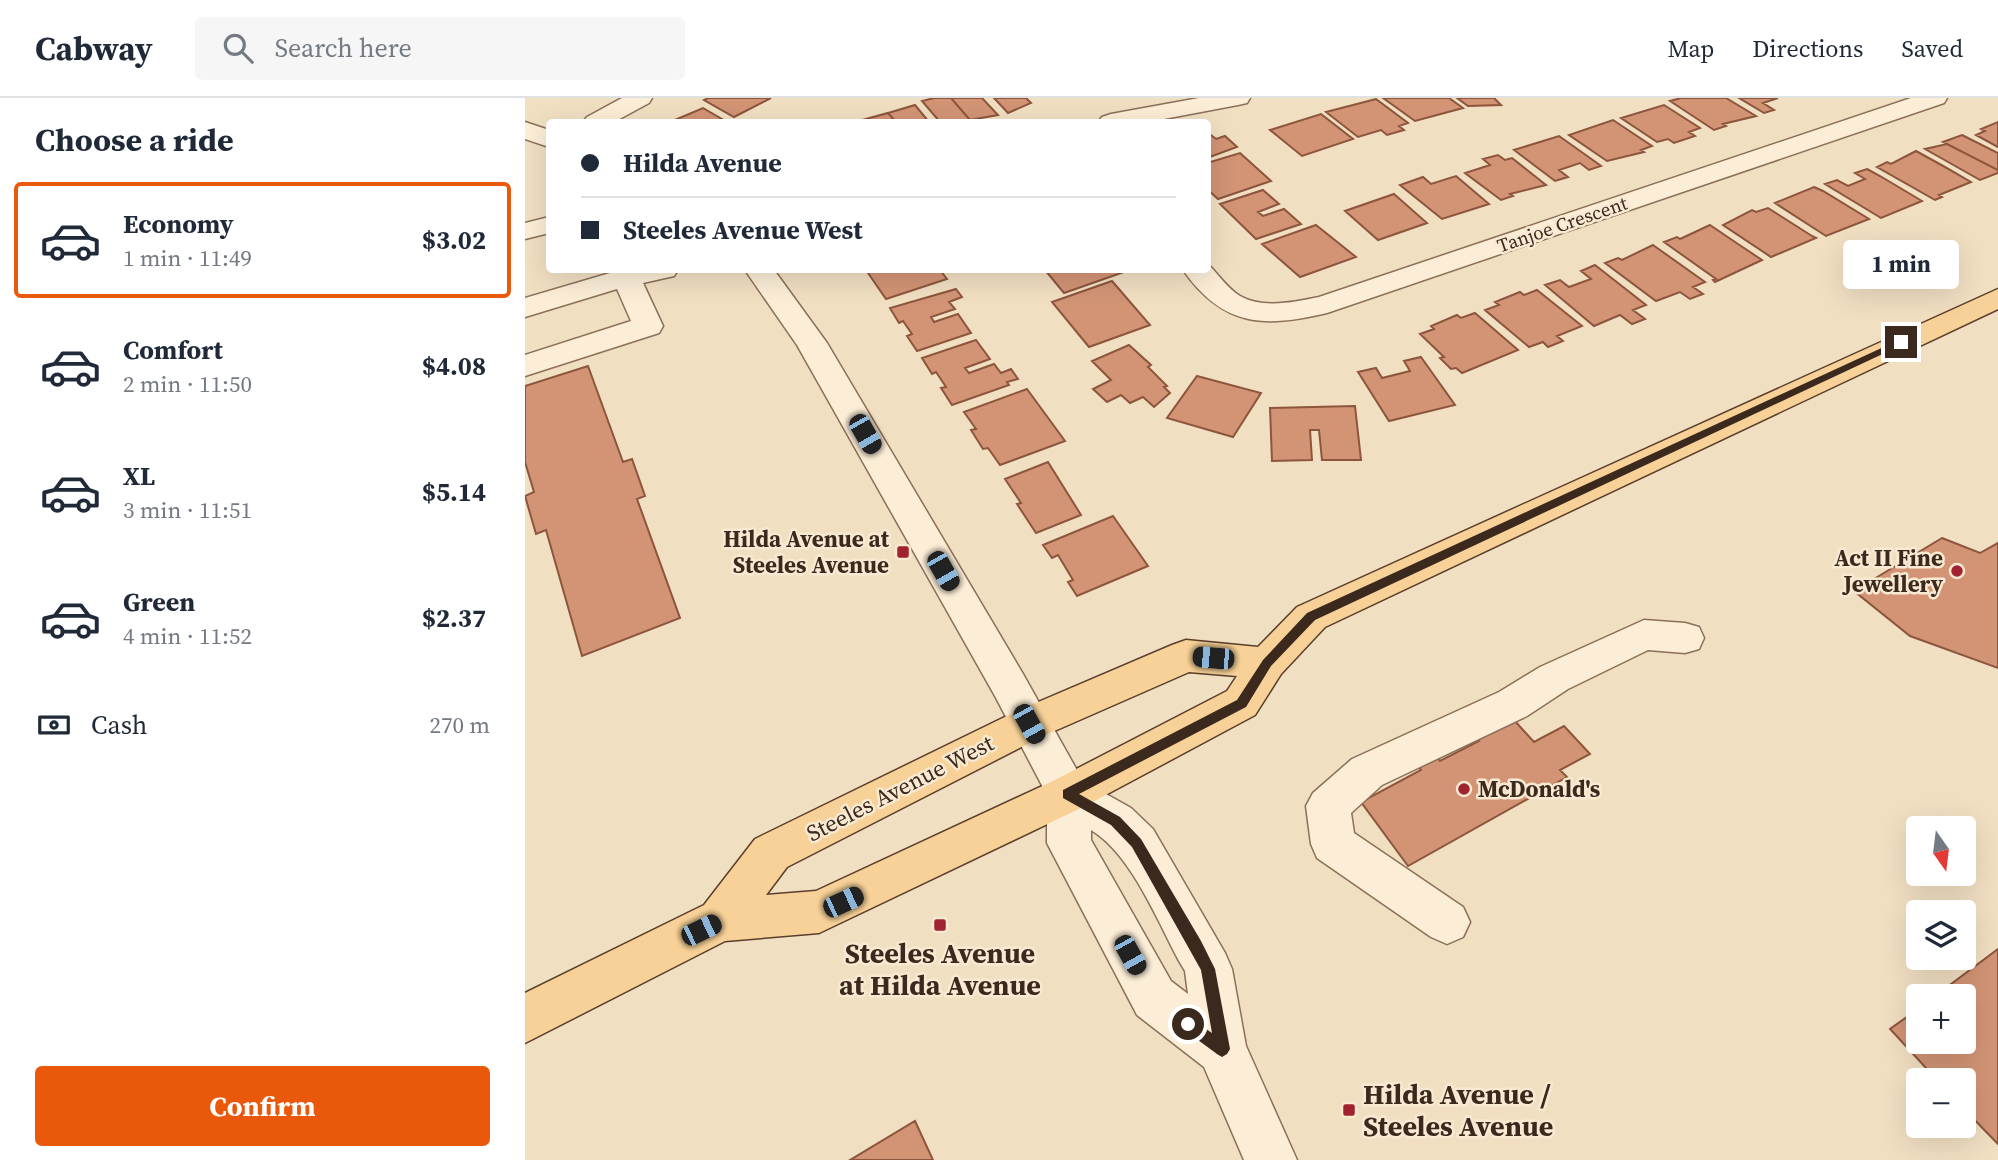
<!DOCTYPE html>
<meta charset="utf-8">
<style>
body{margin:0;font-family:"Source Serif 4",serif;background:#f6f6f7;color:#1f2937;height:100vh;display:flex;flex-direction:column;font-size:26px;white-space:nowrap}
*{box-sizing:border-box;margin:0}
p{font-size:23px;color:#747a83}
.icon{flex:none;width:38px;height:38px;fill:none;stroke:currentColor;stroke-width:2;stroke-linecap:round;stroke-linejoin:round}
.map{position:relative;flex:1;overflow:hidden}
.panel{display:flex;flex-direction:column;background:#fff;width:525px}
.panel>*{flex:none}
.hud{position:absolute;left:21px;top:21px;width:665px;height:154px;border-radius:7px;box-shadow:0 7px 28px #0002;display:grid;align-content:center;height:154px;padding:0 35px;background:#fff}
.needle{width:46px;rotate:166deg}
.controls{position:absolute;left:1381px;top:718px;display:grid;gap:14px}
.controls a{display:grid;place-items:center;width:70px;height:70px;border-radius:7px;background:#fff;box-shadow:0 7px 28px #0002;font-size:35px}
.end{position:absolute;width:32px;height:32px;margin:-16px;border:9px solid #3b291d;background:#fff;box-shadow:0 0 0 4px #fff}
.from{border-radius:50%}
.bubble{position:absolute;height:49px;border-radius:7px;background:#fff;box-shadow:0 7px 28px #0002;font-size:23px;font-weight:700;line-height:49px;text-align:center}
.car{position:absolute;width:21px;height:42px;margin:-21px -10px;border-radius:9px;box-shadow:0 0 5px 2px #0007;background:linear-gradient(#222 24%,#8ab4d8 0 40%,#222 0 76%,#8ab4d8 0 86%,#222 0)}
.hud b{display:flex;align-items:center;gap:24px;height:66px;font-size:26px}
.hud b+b{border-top:2px solid #e0e1e3}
.hud i{width:18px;height:18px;background:#1f2937}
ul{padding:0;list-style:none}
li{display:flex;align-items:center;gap:21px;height:116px;margin:0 14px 10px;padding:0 21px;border:4px solid transparent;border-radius:7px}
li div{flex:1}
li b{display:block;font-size:26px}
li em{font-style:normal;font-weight:700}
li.current{border-color:#ea580c}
li>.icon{width:63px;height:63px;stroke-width:1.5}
h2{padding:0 35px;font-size:32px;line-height:84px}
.pay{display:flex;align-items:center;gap:18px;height:77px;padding:0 35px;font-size:26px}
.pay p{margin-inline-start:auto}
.cta{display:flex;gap:14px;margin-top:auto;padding:14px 35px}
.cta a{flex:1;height:80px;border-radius:7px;background:#ea580c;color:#fff;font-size:28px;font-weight:700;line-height:80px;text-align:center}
header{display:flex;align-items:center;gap:42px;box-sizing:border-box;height:98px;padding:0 35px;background:#fff;border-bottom:2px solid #e0e1e3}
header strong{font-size:33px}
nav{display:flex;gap:38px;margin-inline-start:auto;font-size:24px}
.search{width:490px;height:63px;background:#f6f6f7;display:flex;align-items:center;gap:18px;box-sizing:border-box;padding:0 24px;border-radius:7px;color:#747a83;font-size:26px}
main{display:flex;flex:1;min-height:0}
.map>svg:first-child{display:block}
</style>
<header>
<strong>Cabway</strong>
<div class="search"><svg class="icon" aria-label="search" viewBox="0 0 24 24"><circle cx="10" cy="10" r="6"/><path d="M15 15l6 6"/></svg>Search here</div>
<nav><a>Map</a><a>Directions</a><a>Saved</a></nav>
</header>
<main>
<section class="panel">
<h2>Choose a ride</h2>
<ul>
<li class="current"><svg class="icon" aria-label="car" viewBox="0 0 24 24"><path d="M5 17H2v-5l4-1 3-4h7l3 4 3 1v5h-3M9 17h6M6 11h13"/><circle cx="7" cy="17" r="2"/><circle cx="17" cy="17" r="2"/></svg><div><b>Economy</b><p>1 min · 11:49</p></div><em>$3.02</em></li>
<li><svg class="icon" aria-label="car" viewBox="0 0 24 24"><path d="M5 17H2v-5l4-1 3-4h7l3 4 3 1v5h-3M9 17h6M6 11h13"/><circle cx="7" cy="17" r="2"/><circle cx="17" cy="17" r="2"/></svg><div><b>Comfort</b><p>2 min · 11:50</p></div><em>$4.08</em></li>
<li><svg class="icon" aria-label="car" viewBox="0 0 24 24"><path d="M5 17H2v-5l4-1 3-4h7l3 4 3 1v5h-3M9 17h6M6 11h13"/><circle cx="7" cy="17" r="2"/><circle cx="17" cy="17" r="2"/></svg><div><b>XL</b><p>3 min · 11:51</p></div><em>$5.14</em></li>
<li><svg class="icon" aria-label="car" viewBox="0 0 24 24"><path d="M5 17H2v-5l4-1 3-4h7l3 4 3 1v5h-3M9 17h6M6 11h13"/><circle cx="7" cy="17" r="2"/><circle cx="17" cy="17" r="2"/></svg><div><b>Green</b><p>4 min · 11:52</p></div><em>$2.37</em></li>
</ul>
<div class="pay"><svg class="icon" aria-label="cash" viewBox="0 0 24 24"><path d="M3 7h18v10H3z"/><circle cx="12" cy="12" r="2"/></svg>Cash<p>270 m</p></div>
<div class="cta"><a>Confirm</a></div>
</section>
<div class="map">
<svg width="1473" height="1062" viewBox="0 0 1473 1062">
<rect width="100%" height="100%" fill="#f1dfc2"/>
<path fill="#d29475" stroke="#8d553c" stroke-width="2" d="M 183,0 L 246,0 L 209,19 L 179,2 Z
M 409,0 L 426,0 L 445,22 L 415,24 L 397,3 Z
M 426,0 L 457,0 L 473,17 L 445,22 Z
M 469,0 L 501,0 L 506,5 L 483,15 Z
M 858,0 L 924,0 L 938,10 L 890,23 Z
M 932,0 L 969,0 L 976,7 L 943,8 Z
M 1156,0 L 1201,0 L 1231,18 L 1198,26 L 1201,28 L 1189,32 L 1145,3 Z
M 1214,0 L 1253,0 L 1238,5 L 1249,12 L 1239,15 Z
M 851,1 L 883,25 L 874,28 L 879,32 L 862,37 L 856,32 L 833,39 L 801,14 Z
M 390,7 L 404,24 L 371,24 L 363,15 Z
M 1139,7 L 1175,30 L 1164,34 L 1170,38 L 1149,45 L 1143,41 L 1132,44 L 1096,20 Z
M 178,10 L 202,24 L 145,24 Z
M 363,15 L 371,24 L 339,24 L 337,22 Z
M 796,16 L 828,41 L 777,58 L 745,32 Z
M 1088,22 L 1127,48 L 1116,52 L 1119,54 L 1082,63 L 1044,37 Z
M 1473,24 L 1473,49 L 1451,37 L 1460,33 L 1456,31 Z
M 682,34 L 691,41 L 700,38 L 712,49 L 682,60 Z
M 1437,37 L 1473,55 L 1473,72 L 1418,44 Z
M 1034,38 L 1065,60 L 1076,68 L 1064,72 L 1055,65 L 1034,72 L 1043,79 L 1030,83 L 989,52 Z
M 1422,46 L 1473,72 L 1473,75 L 1455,82 L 1400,51 Z
M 1391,53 L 1420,69 L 1446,84 L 1414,97 L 1417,99 L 1410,102 L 1352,69 L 1362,64 L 1366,66 Z
M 715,55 L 746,83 L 693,101 L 682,91 L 682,65 Z
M 973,57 L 980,62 L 987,60 L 1021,87 L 985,96 L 988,98 L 976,102 L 940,75 L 965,67 L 958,61 Z
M 1342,71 L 1355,78 L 1397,103 L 1356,120 L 1300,86 L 1312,82 L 1323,88 L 1340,81 L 1330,75 Z
M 931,78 L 964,106 L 917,121 L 875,87 L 898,79 L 906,86 Z
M 1289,89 L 1298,93 L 1344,121 L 1301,138 L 1250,105 Z
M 738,92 L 754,106 L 733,114 L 738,118 L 759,111 L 776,126 L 731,141 L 695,106 Z
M 869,96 L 902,125 L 853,142 L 820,113 Z
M 1243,110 L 1287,138 L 1291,140 L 1246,159 L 1198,127 L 1227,112 L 1231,114 Z
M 791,127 L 831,159 L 775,179 L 737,146 Z
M 1185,127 L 1213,146 L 1237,162 L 1190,184 L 1188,182 L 1191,181 L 1139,144 L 1152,139 L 1155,141 Z
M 1128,147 L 1180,184 L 1168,189 L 1178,196 L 1165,201 L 1155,194 L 1131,203 L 1080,165 L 1093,160 L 1097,162 Z
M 1070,167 L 1121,207 L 1108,212 L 1120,221 L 1107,226 L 1095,217 L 1069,228 L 1020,187 L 1035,182 L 1044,189 L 1066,181 L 1056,173 Z
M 341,172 L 415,172 L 422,181 L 361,201 Z
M 520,172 L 596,172 L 599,174 L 539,195 Z
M 587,183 L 625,227 L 564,249 L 527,204 Z
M 431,191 L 437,199 L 424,204 L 430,211 L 406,219 L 409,224 L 433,216 L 446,235 L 392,253 L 382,238 L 387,236 L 378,223 L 374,225 L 365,210 Z
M 1012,192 L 1057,228 L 1032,238 L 1038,243 L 1023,249 L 1018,244 L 1004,249 L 960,212 L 974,207 L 970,204 L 995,194 L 999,197 Z
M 950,215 L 993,252 L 937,275 L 931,270 L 926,271 L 915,260 L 919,259 L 895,236 L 909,231 L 906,228 L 932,217 L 936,220 Z
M 451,242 L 465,261 L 440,270 L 444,275 L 469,266 L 476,275 L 486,271 L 493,281 L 482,284 L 484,287 L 427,307 L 416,290 L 421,289 L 411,274 L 407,276 L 397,260 Z
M 604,247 L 626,267 L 623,269 L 642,288 L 639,289 L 645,295 L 629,309 L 618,299 L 605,305 L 596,297 L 582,304 L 568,291 L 586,282 L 567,263 Z
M 896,259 L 930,307 L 864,323 L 833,274 L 851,270 L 857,280 L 885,273 L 879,263 Z
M 63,268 L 98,364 L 107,361 L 120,398 L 112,401 L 155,520 L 57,558 L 21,432 L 11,436 L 0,398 L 9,394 L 0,364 L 0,288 Z
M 672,278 L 736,295 L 708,339 L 642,320 Z
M 502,291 L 540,343 L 475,367 L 463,350 L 458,351 L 446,332 L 451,331 L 439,314 Z
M 830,308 L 836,362 L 797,362 L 794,332 L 785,332 L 787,362 L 747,363 L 745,310 Z
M 523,364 L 556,417 L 511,435 L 492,406 L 496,405 L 480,381 Z
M 588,418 L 623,468 L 552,498 L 543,484 L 548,482 L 533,457 L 527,460 L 518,447 Z
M 1417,440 L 1455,455 L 1473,445 L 1473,570 L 1385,538 L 1329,493 Z
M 989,622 L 1009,644 L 1039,628 L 1065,656 L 1035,672 L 1042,679 L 883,768 L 836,704 L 896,672 L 890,665 L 909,654 L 915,663 L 954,643 L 948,636 Z
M 1473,851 L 1473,1046 L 1438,1010 L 1438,982 L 1412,982 L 1365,931 L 1393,911 L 1393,943 L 1438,943 L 1438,898 L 1410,898 Z
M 390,1023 L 408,1062 L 325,1062 Z"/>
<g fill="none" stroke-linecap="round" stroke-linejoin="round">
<g stroke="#8c6f58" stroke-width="3">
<path id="minor" d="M 97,0 L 127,0 L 124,5 L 89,24 L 58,24 L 62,19 Z
M 674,0 L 725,0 L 722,5 L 713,7 L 623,24 L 573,24 L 577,19 L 586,16 Z
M 1386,0 L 1422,0 L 1419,5 L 802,215 C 739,230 698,229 658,172 L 682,172 L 683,166 C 693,176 703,191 715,198 C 738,211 770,204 794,199 Z
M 0,24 L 24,32 L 24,49 L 0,41 Z
M 24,119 L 24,135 L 0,141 L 0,125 Z
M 83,172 L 153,172 L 149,178 L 118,185 L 138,228 L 134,235 L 0,278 L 0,257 L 106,223 L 92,191 L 0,219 L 0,200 L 85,175 Z
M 220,172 L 249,172 L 302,245 L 498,576 L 558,683 L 606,710 L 628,731 L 700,855 L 707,871 L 721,948 L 772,1062 L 719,1062 L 679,969 L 612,917 L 522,745 L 522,697 L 470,598 L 272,247 ZM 566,732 C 606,756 632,822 654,863 L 660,873 L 663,896 L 646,883 L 566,742 Z
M 1119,522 L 1160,525 L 1174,529 L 1179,540 L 1174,551 L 1160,555 L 1123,552 L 1043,591 L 1002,618 L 857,687 L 826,715 L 829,735 L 938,809 L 945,824 L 938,839 L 922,846 L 906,839 L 792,760 L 786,746 L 781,708 L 788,695 L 827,661 L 974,594 L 1015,569 Z"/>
</g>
<g stroke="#5a3e2c" stroke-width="3">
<path id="major" d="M 1473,191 L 1473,211 L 800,529 L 756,576 L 730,617 L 558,709 L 294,835 L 200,843 L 0,945 L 0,895 L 179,807 L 230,741 L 490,614 L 647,547 L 661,542 L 733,549 L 772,509 ZM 664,574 L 712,578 L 702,593 L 528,683 L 291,793 L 241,797 L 262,769 L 518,638 Z"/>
</g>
<use href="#minor" fill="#fbedd6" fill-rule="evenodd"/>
<use href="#major" fill="#f7d197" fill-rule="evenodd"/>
</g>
<path fill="#3b291d" d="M 1376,241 L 1381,244 L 1379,246 L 790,522 L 746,568 L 721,609 L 554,696 L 595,719 L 616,741 L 676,843 L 690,871 L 705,951 L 702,956 L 697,959 L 692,956 L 658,931 L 656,926 L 658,921 L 663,919 L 687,935 L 676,872 L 607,749 L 586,727 L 538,700 L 538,692 L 712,602 L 738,562 L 782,515 Z"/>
<g fill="#a0232f" stroke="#f8ead2" stroke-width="2.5">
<rect x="371" y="447" width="14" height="14" rx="3.5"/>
<circle cx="1432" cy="473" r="7"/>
<circle cx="939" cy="691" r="7"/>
<rect x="408" y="820" width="14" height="14" rx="3.5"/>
<rect x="817" y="1005" width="14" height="14" rx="3.5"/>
</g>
<g text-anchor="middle" stroke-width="5" stroke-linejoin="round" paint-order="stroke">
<g font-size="19" fill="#3b291d" stroke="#f8ead2">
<text transform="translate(1037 126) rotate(-19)" y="7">Tanjoe Crescent</text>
</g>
<g font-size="23" font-weight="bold" fill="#3b291d" stroke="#f8ead2" text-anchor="end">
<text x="364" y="449">Hilda Avenue at<tspan x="364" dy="26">Steeles Avenue</tspan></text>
<text x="1418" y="468">Act II Fine<tspan x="1418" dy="26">Jewellery</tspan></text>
<text x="953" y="699" text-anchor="start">McDonald's</text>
</g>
<g font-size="23" fill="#3b291d" stroke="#f8ead2">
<text transform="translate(375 690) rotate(-27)" y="8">Steeles Avenue West</text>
</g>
<g font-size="28" font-weight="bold" fill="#3b291d" stroke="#f8ead2">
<text x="415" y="865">Steeles Avenue<tspan x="415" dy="32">at Hilda Avenue</tspan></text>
<text x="838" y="1006" text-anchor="start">Hilda Avenue /<tspan x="838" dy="32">Steeles Avenue</tspan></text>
</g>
</g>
</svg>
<div class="controls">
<a><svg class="needle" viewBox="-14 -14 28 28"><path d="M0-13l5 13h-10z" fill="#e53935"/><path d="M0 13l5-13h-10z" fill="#747a83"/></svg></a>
<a><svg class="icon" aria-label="layers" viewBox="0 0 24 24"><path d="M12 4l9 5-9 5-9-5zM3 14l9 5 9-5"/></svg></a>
<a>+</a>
<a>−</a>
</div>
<i class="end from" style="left:663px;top:926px"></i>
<i class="end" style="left:1376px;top:244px"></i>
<div class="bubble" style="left:1318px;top:142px;width:116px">1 min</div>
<i class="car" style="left:340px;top:336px;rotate:150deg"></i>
<i class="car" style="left:418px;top:473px;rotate:150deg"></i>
<i class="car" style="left:688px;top:560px;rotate:275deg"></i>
<i class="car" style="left:504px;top:626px;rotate:151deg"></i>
<i class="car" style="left:318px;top:804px;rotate:65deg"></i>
<i class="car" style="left:176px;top:832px;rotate:64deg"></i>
<i class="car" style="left:605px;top:857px;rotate:151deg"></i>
<div class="hud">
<b><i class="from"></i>Hilda Avenue</b>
<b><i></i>Steeles Avenue West</b>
</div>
</div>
</main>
